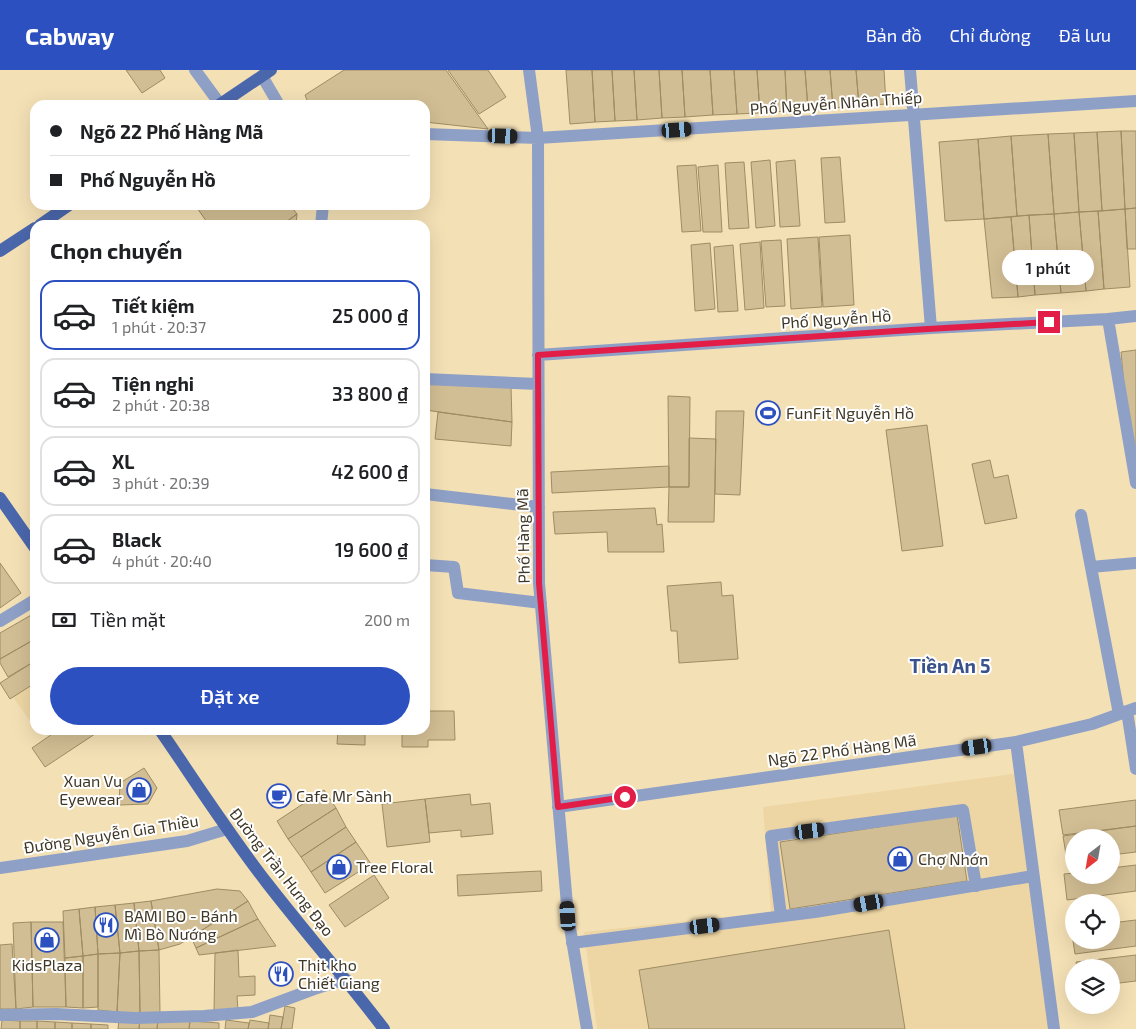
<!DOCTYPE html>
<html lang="vi">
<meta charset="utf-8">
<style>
body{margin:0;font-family:"Exo 2",sans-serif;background:#f2f2f2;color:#202124;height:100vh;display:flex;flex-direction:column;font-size:19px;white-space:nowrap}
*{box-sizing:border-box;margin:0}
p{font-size:16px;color:#757577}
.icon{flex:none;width:28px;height:28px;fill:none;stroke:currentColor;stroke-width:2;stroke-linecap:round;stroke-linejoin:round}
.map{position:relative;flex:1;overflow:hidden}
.panel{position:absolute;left:30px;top:150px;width:400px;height:515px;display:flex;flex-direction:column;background:#fff;border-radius:15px;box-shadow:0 5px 20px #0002}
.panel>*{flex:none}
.guide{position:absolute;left:30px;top:30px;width:400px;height:110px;border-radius:15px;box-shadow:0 5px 20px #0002;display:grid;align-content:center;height:110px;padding:0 20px;background:#fff}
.needle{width:32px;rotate:211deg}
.fabs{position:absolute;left:1065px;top:759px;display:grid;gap:10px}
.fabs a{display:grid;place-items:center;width:55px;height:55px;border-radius:50%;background:#fff;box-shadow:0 5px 20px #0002;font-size:25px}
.end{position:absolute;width:22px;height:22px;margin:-11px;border:6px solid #e11d48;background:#fff;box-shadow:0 0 0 2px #fff}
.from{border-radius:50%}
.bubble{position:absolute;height:35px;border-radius:18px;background:#fff;box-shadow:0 5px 20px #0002;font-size:16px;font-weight:600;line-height:35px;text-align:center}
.car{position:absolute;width:15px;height:30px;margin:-15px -8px;border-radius:6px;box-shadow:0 0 4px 1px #0007;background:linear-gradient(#222 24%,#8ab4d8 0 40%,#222 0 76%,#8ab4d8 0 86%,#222 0)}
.guide b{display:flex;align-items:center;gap:18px;height:48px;font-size:19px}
.guide b+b{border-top:1px solid #e0e0e0}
.guide i{width:12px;height:12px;background:#202124}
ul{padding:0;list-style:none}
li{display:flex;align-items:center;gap:15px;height:70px;margin:0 10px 8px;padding:0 10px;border:2px solid #e0e0e0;border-radius:15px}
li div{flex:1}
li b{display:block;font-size:19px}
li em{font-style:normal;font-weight:600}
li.selected{border-color:#2c50bf}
li>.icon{width:45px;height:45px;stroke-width:1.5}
h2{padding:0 20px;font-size:22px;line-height:60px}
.pay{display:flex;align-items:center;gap:12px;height:55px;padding:0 20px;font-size:19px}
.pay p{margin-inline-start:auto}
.button{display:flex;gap:10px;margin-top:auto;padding:10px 20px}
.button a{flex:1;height:58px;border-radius:30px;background:#2c50bf;color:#fff;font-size:20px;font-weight:600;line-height:58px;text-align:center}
header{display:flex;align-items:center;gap:30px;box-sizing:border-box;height:70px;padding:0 25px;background:#2c50bf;color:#fff}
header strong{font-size:24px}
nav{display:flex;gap:28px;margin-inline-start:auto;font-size:18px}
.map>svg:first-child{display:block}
</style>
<header>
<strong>Cabway</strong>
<nav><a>Bản đồ</a><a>Chỉ đường</a><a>Đã lưu</a></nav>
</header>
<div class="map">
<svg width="1136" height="959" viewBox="0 0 1136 959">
<rect width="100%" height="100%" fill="#f4e0b5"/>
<path fill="#eed6a4" d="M 35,613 L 35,658 L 13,627 Z
M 1020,703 L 1058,959 L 597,959 L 584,862 L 771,842 L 763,737 Z"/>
<path fill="#d2be94" stroke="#9e8c63" d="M 126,0 L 160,0 L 165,8 L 142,23 Z
M 344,0 L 446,0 L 488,59 L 425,52 L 425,35 L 309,35 L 305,25 Z
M 448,0 L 488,0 L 506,27 L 479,44 Z
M 566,0 L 592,0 L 595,52 L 570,54 Z
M 592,0 L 612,0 L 615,51 L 595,52 Z
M 612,0 L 634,0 L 637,50 L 615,51 Z
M 634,0 L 659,0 L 662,48 L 637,50 Z
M 659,0 L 682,0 L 685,47 L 662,48 Z
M 682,0 L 710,0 L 713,45 L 685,47 Z
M 710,0 L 734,0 L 737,44 L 713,45 Z
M 734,0 L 757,0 L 760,43 L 737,44 Z
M 757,0 L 785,0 L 787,41 L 760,43 Z
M 785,0 L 805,0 L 808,39 L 787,41 Z
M 805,0 L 830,0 L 833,38 L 808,39 Z
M 830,0 L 856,0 L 859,36 L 833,38 Z
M 856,0 L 884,0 L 886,34 L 859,36 Z
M 1121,61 L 1136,61 L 1136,138 L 1125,139 Z
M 1121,61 L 1125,139 L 1102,141 L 1097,62 Z
M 1097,62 L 1102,141 L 1079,142 L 1074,63 Z
M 1074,63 L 1079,142 L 1054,144 L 1048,64 Z
M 1048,64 L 1054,144 L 1017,146 L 1011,66 Z
M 1011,66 L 1017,146 L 984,149 L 978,69 Z
M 978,69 L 984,149 L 945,151 L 939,72 Z
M 840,87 L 845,152 L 825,153 L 821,88 Z
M 770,90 L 775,156 L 756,158 L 751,92 Z
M 795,90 L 800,156 L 780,157 L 776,92 Z
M 744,92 L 749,158 L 729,159 L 725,93 Z
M 696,95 L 701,161 L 682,162 L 677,96 Z
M 718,95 L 722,162 L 703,162 L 698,97 Z
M 195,135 L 290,135 L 297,144 L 282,155 L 209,155 Z
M 1136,138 L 1136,179 L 1127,179 L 1125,139 Z
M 1125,139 L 1130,217 L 1104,219 L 1098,141 Z
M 1098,141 L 1104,219 L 1086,221 L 1079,142 Z
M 1079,142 L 1086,221 L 1061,223 L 1054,144 Z
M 297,144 L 296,155 L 282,155 Z
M 1054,144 L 1061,223 L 1035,225 L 1029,145 Z
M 1029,145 L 1035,225 L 1018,227 L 1011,147 Z
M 1011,147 L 1018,227 L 992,228 L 984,149 Z
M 850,165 L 854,235 L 823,237 L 819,167 Z
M 818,167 L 822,237 L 791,239 L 787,169 Z
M 781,170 L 785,236 L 766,237 L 761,171 Z
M 760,172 L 764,238 L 745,240 L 740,174 Z
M 710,173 L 715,239 L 695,241 L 691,175 Z
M 733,175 L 738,241 L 718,242 L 714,177 Z
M 1136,280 L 1136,390 L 1131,390 L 1121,282 Z
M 425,313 L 511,317 L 512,352 L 425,340 Z
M 668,326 L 690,327 L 689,417 L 669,417 Z
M 716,341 L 744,341 L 740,425 L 715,424 Z
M 438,342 L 512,352 L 511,376 L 435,369 Z
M 927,355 L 943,476 L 902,481 L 886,360 Z
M 689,368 L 716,369 L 714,452 L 668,452 L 669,417 L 689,417 Z
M 990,390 L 994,408 L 1008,405 L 1017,448 L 985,454 L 972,394 Z
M 669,396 L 669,417 L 552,423 L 551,402 Z
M 655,438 L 657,455 L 662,454 L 664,482 L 608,482 L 607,462 L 555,464 L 553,442 Z
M 0,493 L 21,523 L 0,538 Z
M 721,512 L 722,526 L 733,525 L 738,589 L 679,593 L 677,561 L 671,561 L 667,516 Z
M 33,544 L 35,548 L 35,569 L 0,589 L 0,563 Z
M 35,569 L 35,591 L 8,607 L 0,593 L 0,589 Z
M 35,591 L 35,613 L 10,629 L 0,613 Z
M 425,641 L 454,641 L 455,670 L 428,670 L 428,677 L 402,677 L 402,660 L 425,660 Z
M 58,660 L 101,660 L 45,697 L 32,678 Z
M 338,660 L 365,660 L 365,675 L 337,674 Z
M 144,698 L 157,718 L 148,734 L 119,735 L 120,713 Z
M 324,720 L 336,738 L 288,769 L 277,751 Z
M 470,724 L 471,735 L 490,733 L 493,764 L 461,767 L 461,760 L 429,763 L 425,729 Z
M 425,729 L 430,772 L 387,777 L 382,734 Z
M 1136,730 L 1136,756 L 1063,765 L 1059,740 Z
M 336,738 L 346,757 L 301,787 L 288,769 Z
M 957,745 L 967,811 L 790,839 L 780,772 Z
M 1136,756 L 1136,782 L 1111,785 L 1111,768 L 1074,768 L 1074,790 L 1067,791 L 1063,766 Z
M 346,757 L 356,772 L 311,802 L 301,787 Z
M 356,772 L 371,794 L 325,823 L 311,802 Z
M 1136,795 L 1136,821 L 1067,830 L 1064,804 L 1074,803 L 1074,805 L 1111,805 L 1111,798 Z
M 541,801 L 542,821 L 458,826 L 457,805 Z
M 374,805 L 389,828 L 345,857 L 329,835 Z
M 217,819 L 240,821 L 248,831 L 180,874 L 159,880 L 151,831 Z
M 151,831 L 159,880 L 139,881 L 134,833 Z
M 248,831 L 258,849 L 196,878 L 191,867 Z
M 134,833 L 139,881 L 120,883 L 115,835 Z
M 115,835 L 120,883 L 98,884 L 95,837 Z
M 95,837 L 98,884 L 83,886 L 79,839 Z
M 79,839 L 83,886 L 65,888 L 63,841 Z
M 258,849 L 276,876 L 199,885 L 196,878 Z
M 1136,850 L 1136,876 L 1075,884 L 1071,858 L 1074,858 L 1074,870 L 1111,870 L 1111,853 Z
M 31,852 L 33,937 L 16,939 L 13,853 Z
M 31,852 L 63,852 L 66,937 L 33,937 Z
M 889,860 L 905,959 L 649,959 L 639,900 Z
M 12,874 L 16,939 L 0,939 L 0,875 Z
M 159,880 L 160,944 L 140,944 L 139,881 Z
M 238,880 L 239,907 L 255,906 L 255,925 L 237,926 L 238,941 L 214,942 L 215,883 Z
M 139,881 L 140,944 L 117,942 L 120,883 Z
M 120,883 L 117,942 L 98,940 L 98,884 Z
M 98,884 L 98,937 L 83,938 L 83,886 Z
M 1136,885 L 1136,911 L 1111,914 L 1111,898 L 1077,898 L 1076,892 Z
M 83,886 L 83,938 L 66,937 L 65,888 Z
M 285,936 L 295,938 L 292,959 L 281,959 Z
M 270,945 L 283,947 L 281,959 L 268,959 Z
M 2,950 L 20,951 L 20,959 L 1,959 Z
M 119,950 L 140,950 L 139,959 L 118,959 Z
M 140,950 L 158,950 L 157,959 L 139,959 Z
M 158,950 L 190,951 L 189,959 L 157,959 Z
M 226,950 L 249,953 L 248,959 L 225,959 Z
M 250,950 L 269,953 L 268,959 L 248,959 Z
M 20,951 L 37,951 L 37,959 L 20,959 Z
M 37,951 L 55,952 L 55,959 L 37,959 Z
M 190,951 L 219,953 L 219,959 L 189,959 Z
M 55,952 L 72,953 L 72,959 L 55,959 Z
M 72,953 L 91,954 L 91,959 L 72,959 Z
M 91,954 L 108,955 L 108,959 L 91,959 Z"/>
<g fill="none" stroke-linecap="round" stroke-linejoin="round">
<path stroke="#8fa0c7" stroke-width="12" d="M 195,0 L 220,34
M 529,0 L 538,68 L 539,513 L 568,846 L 587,959
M 910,0 L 931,258
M 262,6 L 279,35
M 425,64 L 538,68 L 1136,31
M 321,155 L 323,135
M 1108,249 L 1136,413
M 538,285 L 931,258 L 1108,249 L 1136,246
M 425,309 L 538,314
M 425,424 L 539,437
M 1081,445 L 1119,644
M 425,495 L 454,497 L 458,523 L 541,533
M 1091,497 L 1136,493
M 0,551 L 35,530
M 1127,641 L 1136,699
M 1016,672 L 1054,959
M 558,737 L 1016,672 L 1092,654 L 1136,638
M 0,798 L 187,771 L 227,759
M 781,846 L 771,766 L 963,740 L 976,816
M 572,873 L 815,842 L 1033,806
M 0,945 L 56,944 L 135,948 L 204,946 L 252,942 L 314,919 L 346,909"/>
<path stroke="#4b67ac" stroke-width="12" d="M 219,35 L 271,0
M 40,155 L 69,135
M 0,181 L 35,158
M 0,428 L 35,478
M 160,660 C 195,711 229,764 267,813 C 305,862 346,909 384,959"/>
</g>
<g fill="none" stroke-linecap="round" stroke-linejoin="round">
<path stroke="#e11d48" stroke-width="6" d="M 625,727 L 558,737 L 539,513 L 538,285 L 911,260 L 1049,252"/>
</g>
<defs>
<g id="stadium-ring" transform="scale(1.25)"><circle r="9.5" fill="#fff" stroke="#2c50bf" stroke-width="1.5"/><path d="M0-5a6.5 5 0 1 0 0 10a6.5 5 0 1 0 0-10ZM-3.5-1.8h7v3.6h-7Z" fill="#2c50bf"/></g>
<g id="shop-ring" transform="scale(1.25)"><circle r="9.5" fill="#fff" stroke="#2c50bf" stroke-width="1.5"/><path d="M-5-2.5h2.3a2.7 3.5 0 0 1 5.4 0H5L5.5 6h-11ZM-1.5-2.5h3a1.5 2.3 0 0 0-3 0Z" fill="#2c50bf"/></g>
<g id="cafe-ring" transform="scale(1.25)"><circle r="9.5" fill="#fff" stroke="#2c50bf" stroke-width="1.5"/><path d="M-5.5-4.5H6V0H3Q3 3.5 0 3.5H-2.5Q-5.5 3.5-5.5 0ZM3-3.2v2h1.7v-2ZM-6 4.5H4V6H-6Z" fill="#2c50bf"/></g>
<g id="restaurant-ring" transform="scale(1.25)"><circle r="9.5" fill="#fff" stroke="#2c50bf" stroke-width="1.5"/><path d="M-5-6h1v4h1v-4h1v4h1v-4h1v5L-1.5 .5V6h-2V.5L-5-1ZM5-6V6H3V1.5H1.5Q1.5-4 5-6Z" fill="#2c50bf"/></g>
</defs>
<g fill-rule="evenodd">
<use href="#stadium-ring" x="768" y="343"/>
<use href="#shop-ring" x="139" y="720"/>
<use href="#cafe-ring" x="279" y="726"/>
<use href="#shop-ring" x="900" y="789"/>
<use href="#shop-ring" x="339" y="797"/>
<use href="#restaurant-ring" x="106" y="855"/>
<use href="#shop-ring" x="47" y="870"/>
<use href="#restaurant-ring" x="281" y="904"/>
</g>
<g text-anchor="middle" stroke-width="4" stroke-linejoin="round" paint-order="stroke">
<g font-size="16" fill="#403827" stroke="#fff">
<text transform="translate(836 33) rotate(-4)" y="6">Phố Nguyễn Nhân Thiếp</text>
<text transform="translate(836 249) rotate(-4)" y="6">Phố Nguyễn Hồ</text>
<text transform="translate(523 466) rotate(-91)" y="6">Phố Hàng Mã</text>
<text transform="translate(842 680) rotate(-8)" y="6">Ngõ 22 Phố Hàng Mã</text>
<text transform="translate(111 764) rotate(-9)" y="6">Đường Nguyễn Gia Thiều</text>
<text transform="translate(282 802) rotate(52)" y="6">Đường Trần Hưng Đạo</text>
</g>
<g font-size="16" fill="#403827" stroke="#fff" text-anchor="start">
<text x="786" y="349">FunFit Nguyễn Hồ</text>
<text x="122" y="717" text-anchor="end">Xuan Vu<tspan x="122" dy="18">Eyewear</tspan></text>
<text x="296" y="732">Cafe Mr Sành</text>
<text x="918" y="795">Chợ Nhớn</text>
<text x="356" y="803">Tree Floral</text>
<text x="124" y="852">BAMI BO - Bánh<tspan x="124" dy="18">Mì Bò Nướng</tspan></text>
<text x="47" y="901" text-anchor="middle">KidsPlaza</text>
<text x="298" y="901">Thịt kho<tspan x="298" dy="18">Chiết Giang</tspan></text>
</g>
<g font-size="19" font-weight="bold" fill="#3a528c" stroke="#fff">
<text x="950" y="603">Tiền An 5</text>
</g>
</g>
</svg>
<div class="fabs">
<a><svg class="needle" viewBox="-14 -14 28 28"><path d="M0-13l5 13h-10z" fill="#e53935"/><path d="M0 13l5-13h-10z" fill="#757577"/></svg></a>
<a><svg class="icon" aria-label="locate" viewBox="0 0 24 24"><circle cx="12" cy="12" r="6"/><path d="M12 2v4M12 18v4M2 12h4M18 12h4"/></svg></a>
<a><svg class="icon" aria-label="layers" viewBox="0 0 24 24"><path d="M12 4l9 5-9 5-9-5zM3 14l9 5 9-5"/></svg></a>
</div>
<i class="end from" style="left:625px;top:727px"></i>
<i class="end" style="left:1049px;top:252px"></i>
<div class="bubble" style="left:1002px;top:180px;width:92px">1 phút</div>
<i class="car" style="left:677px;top:60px;rotate:86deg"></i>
<i class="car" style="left:503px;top:66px;rotate:92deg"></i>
<i class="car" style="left:977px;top:677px;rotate:262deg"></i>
<i class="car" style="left:810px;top:761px;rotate:83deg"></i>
<i class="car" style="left:869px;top:833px;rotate:260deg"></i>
<i class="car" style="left:568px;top:846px;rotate:356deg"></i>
<i class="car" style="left:705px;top:856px;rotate:83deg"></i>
<div class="guide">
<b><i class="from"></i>Ngõ 22 Phố Hàng Mã</b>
<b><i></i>Phố Nguyễn Hồ</b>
</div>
<section class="panel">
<h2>Chọn chuyến</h2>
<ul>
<li class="selected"><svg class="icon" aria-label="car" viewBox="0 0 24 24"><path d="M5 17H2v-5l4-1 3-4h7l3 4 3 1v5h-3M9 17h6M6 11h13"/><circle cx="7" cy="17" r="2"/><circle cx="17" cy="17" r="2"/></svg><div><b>Tiết kiệm</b><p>1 phút · 20:37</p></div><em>25 000 ₫</em></li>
<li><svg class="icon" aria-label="car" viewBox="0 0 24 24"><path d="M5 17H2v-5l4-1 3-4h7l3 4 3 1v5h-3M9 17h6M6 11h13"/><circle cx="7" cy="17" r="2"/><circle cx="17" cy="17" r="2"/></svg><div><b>Tiện nghi</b><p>2 phút · 20:38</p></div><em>33 800 ₫</em></li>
<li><svg class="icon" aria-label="car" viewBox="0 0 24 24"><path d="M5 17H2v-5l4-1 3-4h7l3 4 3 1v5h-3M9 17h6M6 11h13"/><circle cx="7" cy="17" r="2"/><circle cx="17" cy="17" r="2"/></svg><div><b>XL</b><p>3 phút · 20:39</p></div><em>42 600 ₫</em></li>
<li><svg class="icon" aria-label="car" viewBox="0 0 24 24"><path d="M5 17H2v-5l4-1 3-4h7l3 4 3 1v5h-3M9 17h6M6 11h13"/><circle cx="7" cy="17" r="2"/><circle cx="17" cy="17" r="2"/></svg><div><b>Black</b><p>4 phút · 20:40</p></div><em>19 600 ₫</em></li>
</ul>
<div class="pay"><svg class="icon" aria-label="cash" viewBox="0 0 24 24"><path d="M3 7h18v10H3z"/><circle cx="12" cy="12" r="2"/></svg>Tiền mặt<p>200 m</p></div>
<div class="button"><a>Đặt xe</a></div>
</section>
</div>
